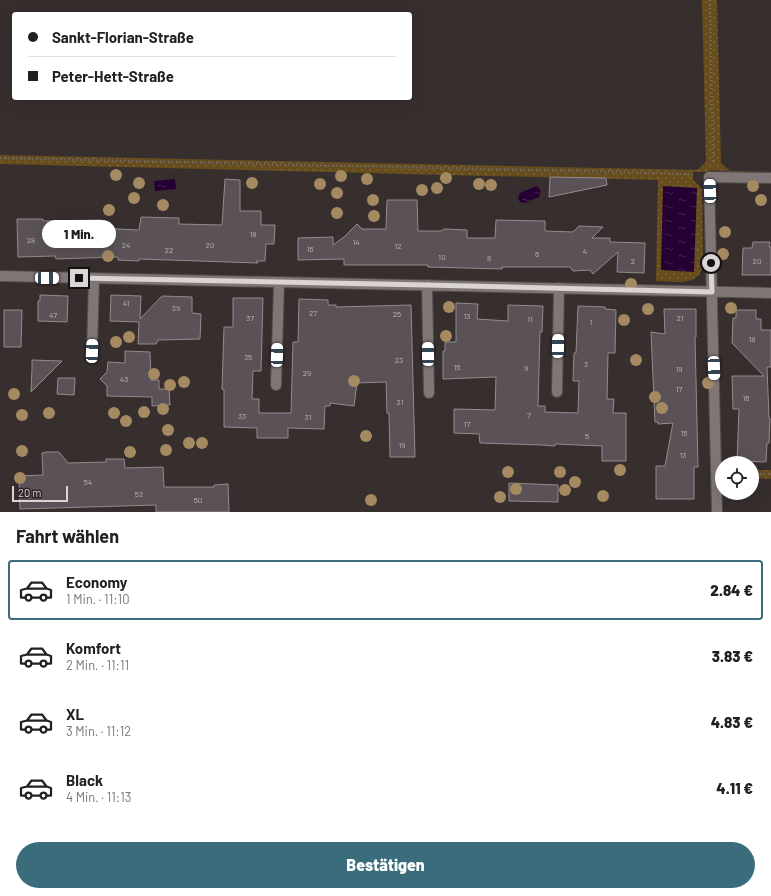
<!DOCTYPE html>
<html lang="de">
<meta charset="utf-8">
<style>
body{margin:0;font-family:Barlow,sans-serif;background:#f6f6f6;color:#202124;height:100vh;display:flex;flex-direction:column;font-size:15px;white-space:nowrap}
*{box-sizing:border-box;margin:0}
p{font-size:13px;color:#757577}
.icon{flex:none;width:22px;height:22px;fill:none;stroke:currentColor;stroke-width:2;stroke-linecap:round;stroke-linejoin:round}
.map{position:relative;height:512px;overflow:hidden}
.drawer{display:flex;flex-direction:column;background:#fff;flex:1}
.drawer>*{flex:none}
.banner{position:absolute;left:12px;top:12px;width:400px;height:88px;border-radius:4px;box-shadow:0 4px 16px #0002;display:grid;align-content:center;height:88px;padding:0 16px;background:#fff}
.tools{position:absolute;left:715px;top:456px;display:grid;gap:8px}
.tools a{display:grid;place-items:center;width:44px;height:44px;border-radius:50%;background:#fff;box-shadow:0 4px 16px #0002;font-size:20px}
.scale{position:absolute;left:12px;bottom:10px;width:56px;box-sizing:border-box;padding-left:4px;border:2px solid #dad4d4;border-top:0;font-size:11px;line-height:14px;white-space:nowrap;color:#dad4d4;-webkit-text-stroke:3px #2d2525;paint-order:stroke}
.end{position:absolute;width:18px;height:18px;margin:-9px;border:5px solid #dad4d4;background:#111;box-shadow:0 0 0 2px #111}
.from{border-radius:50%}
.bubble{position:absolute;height:28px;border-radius:14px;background:#fff;box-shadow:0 4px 16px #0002;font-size:13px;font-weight:800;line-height:28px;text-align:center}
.car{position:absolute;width:12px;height:24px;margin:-12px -6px;border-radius:5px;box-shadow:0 0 3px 1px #0007;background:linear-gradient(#fff 24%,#345 0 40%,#fff 0 76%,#345 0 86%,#fff 0)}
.banner b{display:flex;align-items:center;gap:14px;height:38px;font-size:15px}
.banner b+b{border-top:1px solid #e0e0e0}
.banner i{width:10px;height:10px;background:#202124}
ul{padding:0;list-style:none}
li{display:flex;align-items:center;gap:12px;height:60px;margin:0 8px 6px;padding:0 8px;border:2px solid transparent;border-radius:4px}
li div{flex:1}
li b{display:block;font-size:15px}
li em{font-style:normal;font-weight:800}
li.active{border-color:#3b6c7c}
li>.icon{width:36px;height:36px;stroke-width:1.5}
h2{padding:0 16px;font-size:18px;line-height:48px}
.button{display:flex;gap:8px;margin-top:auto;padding:8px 16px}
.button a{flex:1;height:46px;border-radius:24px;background:#3b6c7c;color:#fff;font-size:16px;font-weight:800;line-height:46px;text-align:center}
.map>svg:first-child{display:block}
</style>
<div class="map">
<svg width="771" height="512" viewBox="0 0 771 512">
<defs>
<pattern id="grass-dots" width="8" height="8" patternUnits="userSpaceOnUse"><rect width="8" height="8" fill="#674d1c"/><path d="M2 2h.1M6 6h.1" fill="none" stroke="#7c663c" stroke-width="1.8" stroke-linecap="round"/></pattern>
<pattern id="water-ripples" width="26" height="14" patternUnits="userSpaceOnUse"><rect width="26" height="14" fill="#250032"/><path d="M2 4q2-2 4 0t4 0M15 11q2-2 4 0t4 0" fill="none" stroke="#44244f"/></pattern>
</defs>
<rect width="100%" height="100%" fill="#372e2e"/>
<path fill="url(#grass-dots)" d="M 702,0 L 717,0 L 721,163 L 730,171 L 771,172 L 771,183 L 728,181 L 729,171 L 710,170 L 708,172 L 693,172 L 693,180 L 702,189 L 703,264 C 700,288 674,281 656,281 L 658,180 L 0,164 L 0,155 L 697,170 L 706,162 Z
M 752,470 L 771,470 L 771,479 L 752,478 Z"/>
<path fill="url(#water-ripples)" d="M 175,179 L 176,189 L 155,191 L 154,181 Z
M 536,186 L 539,188 L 541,192 L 539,197 L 525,203 L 520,202 L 518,198 L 520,193 Z
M 663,186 L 697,188 L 694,272 L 661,270 Z"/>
<path fill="#5a5256" stroke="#948b8f" d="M 550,177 L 606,178 L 607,185 L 549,197 Z
M 225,179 L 240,180 L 240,211 L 261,211 L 261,225 L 275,225 L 274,244 L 266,244 L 265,261 L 256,261 L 258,263 L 139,259 L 139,261 L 118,260 L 118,257 L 56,259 L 55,256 L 18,257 L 17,219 L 43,219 L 43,221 L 101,220 L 99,228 L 139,230 L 141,217 L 179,218 L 179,224 L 222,225 Z
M 387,200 L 417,200 L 418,231 L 441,231 L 444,229 L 467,230 L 467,238 L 495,238 L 496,220 L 545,221 L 545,231 L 573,232 L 579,226 L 603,227 L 592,238 L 610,238 L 610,242 L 645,243 L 644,273 L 617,272 L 618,252 L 593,274 L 590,270 L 573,271 L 570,267 L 502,267 L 502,269 L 428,267 L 428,265 L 344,265 L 344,259 L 298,260 L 298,238 L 333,237 L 333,245 L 344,237 L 357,224 L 362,229 L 386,229 Z
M 753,242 L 770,242 L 769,247 L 771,247 L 771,275 L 742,275 L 743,248 L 752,248 Z
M 40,295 L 68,296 L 67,322 L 38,321 L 38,301 L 40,301 Z
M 111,295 L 141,296 L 140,319 L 162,296 L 192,297 L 192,313 L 201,314 L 200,339 L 158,340 L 156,344 L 138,344 L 139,322 L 110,321 Z
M 233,298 L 263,298 L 261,371 L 253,371 L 252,399 L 259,399 L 259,413 L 291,413 L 293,342 L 298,342 L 299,299 L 328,300 L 328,305 L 336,305 L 336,307 L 411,305 L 415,457 L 390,457 L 389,413 L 387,413 L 386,382 L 357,383 L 354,406 L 330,403 L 330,406 L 325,406 L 324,429 L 288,428 L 288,438 L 257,438 L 257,428 L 224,427 L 224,390 L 222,389 L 224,327 L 233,327 Z
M 456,303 L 478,304 L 477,319 L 508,321 L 508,305 L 543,306 L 542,332 L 540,332 L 538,406 L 545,406 L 545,412 L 578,413 L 579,381 L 573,381 L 574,353 L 576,353 L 578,306 L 605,307 L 605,309 L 616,310 L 615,353 L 608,353 L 607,399 L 614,399 L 613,413 L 626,413 L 626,461 L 602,461 L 602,446 L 555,444 L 555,446 L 541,445 L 480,443 L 479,434 L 454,433 L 454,409 L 495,410 L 496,377 L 443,379 L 443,351 L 445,351 L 445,342 L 456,342 Z
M 664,309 L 696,309 L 696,337 L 695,337 L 698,467 L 694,467 L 694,499 L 656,499 L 656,466 L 665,466 L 673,423 L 658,424 L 658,422 L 655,422 L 651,332 L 665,334 Z
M 4,310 L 22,310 L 21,347 L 4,347 Z
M 736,310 L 756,310 L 756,319 L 761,319 L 761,330 L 771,330 L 771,367 L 767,367 L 769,418 L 770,418 L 769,443 L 767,443 L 766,462 L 737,461 L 739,409 L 733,409 L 732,376 L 764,376 L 732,343 L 733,318 L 736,318 Z
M 125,351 L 150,352 L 151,380 L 159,380 L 159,389 L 169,389 L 170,405 L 152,406 L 152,397 L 107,396 L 107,386 L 100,379 L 107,372 L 108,362 L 125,363 Z
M 32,360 L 62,361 L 31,392 L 32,369 Z
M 58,378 L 75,378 L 74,395 L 57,394 Z
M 47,452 L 59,452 L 68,463 L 106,462 L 106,459 L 124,459 L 125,468 L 163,467 L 164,487 L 214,487 L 214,485 L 228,484 L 229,512 L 156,512 L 156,505 L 20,509 L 19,476 L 43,475 L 42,453 Z
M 509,483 L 558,485 L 558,502 L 509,501 Z"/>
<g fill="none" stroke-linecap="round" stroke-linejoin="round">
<g stroke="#534c4c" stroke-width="12">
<path id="street" d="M 0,276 L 771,293
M 427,285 L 429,393
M 92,351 L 94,279
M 276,385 L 279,283
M 557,392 L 559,288
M 717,512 L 709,177 L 771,178"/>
</g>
<path stroke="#766e6e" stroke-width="2.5" stroke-dasharray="1 3" stroke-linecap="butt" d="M 710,0 L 713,163
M 0,158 L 664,173 L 695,175
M 752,474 L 771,474"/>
<use href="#street" stroke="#807676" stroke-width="10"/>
</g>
<g fill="#a48961">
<circle cx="116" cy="175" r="6"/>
<circle cx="341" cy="176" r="6"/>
<circle cx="446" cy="178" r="6"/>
<circle cx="367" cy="179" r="6"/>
<circle cx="139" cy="183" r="6"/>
<circle cx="252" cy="183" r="6"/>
<circle cx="320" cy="184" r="6"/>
<circle cx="479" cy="184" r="6"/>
<circle cx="491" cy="185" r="6"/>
<circle cx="753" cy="186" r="6"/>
<circle cx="437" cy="188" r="6"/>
<circle cx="422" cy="190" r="6"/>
<circle cx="337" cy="193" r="6"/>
<circle cx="134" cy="198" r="6"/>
<circle cx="373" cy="200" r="6"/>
<circle cx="761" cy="200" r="6"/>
<circle cx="163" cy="205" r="6"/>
<circle cx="109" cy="210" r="6"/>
<circle cx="337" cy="213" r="6"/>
<circle cx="374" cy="216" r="6"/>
<circle cx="725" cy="232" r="6"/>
<circle cx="723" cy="254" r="6"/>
<circle cx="108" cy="256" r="6"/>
<circle cx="631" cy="284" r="6"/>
<circle cx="449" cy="307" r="6"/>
<circle cx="731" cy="308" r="6"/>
<circle cx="648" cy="309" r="6"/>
<circle cx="624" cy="320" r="6"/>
<circle cx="446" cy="336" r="6"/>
<circle cx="129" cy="337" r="6"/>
<circle cx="116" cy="342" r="6"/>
<circle cx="636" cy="360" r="6"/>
<circle cx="154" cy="374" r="6"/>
<circle cx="354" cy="381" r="6"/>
<circle cx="184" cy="382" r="6"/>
<circle cx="708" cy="383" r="6"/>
<circle cx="170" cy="385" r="6"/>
<circle cx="14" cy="394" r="6"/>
<circle cx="655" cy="397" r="6"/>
<circle cx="662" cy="408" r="6"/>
<circle cx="163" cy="409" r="6"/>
<circle cx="144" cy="412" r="6"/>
<circle cx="49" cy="413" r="6"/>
<circle cx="114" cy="413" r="6"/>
<circle cx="22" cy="415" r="6"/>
<circle cx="126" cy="421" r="6"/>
<circle cx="168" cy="430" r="6"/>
<circle cx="366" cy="436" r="6"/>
<circle cx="189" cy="443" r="6"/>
<circle cx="202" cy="443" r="6"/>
<circle cx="166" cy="450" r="6"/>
<circle cx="22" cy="451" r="6"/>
<circle cx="130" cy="452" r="6"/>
<circle cx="620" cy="470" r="6"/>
<circle cx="508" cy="472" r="6"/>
<circle cx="560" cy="472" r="6"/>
<circle cx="20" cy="478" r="6"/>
<circle cx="575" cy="482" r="6"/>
<circle cx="516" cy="489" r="6"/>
<circle cx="565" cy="490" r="6"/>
<circle cx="603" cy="496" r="6"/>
<circle cx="500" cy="497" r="6"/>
<circle cx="371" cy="500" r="6"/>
</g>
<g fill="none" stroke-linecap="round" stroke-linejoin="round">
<path stroke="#dad4d4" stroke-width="5" d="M 79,278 L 427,285 L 712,292 L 711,263"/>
</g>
<g text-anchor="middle" stroke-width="4" stroke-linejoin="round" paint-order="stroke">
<g font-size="8" fill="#bab4b4">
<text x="253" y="237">18</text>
<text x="31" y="243">28</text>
<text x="356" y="245">14</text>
<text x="126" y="248">24</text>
<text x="210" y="248">20</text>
<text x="398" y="249">12</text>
<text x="310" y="252">16</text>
<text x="169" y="253">22</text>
<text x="585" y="254">4</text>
<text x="537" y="257">6</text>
<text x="442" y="260">10</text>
<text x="489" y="261">8</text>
<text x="633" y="264">2</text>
<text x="757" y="264">20</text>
<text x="126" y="306">41</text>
<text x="176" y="311">39</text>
<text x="313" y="316">27</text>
<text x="397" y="317">25</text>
<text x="53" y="318">47</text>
<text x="467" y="319">13</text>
<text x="250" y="321">37</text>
<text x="680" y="321">21</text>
<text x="530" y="322">11</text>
<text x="591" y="325">1</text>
<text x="752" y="342">18</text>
<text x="248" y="360">35</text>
<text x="399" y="363">23</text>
<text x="586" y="367">3</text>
<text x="457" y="370">15</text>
<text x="526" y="371">9</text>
<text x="679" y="372">19</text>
<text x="307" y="376">29</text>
<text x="124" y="382">43</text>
<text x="679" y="392">17</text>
<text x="746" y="401">16</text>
<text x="400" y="405">21</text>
<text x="529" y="418">7</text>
<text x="242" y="419">33</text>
<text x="308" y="420">31</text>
<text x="467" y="427">17</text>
<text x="684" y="436">15</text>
<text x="587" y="439">5</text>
<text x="402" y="448">19</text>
<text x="683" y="458">13</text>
<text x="88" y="485">54</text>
<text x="139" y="497">52</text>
<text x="198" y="503">50</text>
</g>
</g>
</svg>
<div class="tools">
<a><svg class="icon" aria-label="locate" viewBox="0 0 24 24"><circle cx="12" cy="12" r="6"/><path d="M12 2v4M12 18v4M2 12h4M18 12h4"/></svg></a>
</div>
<div class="scale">20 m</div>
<i class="end from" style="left:711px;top:263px"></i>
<i class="end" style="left:79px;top:278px"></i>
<div class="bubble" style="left:42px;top:220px;width:74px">1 Min.</div>
<i class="car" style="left:710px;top:191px;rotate:358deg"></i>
<i class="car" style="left:47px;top:278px;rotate:91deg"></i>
<i class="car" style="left:558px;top:346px;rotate:1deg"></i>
<i class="car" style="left:92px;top:351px;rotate:2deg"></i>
<i class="car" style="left:428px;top:354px;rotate:359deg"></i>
<i class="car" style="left:277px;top:355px;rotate:2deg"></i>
<i class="car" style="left:714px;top:368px;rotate:178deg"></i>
<div class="banner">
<b><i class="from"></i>Sankt-Florian-Straße</b>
<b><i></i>Peter-Hett-Straße</b>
</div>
</div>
<section class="drawer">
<h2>Fahrt wählen</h2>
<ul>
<li class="active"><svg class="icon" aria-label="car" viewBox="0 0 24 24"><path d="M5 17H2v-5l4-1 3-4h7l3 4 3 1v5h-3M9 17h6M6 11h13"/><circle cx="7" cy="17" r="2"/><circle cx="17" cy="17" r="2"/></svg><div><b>Economy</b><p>1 Min. · 11:10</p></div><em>2.84 €</em></li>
<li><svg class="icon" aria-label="car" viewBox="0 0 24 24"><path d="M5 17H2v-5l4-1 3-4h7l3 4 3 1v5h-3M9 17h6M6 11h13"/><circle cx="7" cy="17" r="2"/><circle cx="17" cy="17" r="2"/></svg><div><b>Komfort</b><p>2 Min. · 11:11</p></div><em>3.83 €</em></li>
<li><svg class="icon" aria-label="car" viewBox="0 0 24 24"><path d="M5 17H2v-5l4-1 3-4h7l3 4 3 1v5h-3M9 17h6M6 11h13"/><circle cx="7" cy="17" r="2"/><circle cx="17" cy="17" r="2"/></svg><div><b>XL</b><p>3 Min. · 11:12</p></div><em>4.83 €</em></li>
<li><svg class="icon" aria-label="car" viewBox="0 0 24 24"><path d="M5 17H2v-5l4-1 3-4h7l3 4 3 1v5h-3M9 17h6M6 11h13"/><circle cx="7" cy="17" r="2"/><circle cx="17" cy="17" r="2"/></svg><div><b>Black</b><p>4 Min. · 11:13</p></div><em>4.11 €</em></li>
</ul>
<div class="button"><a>Bestätigen</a></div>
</section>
